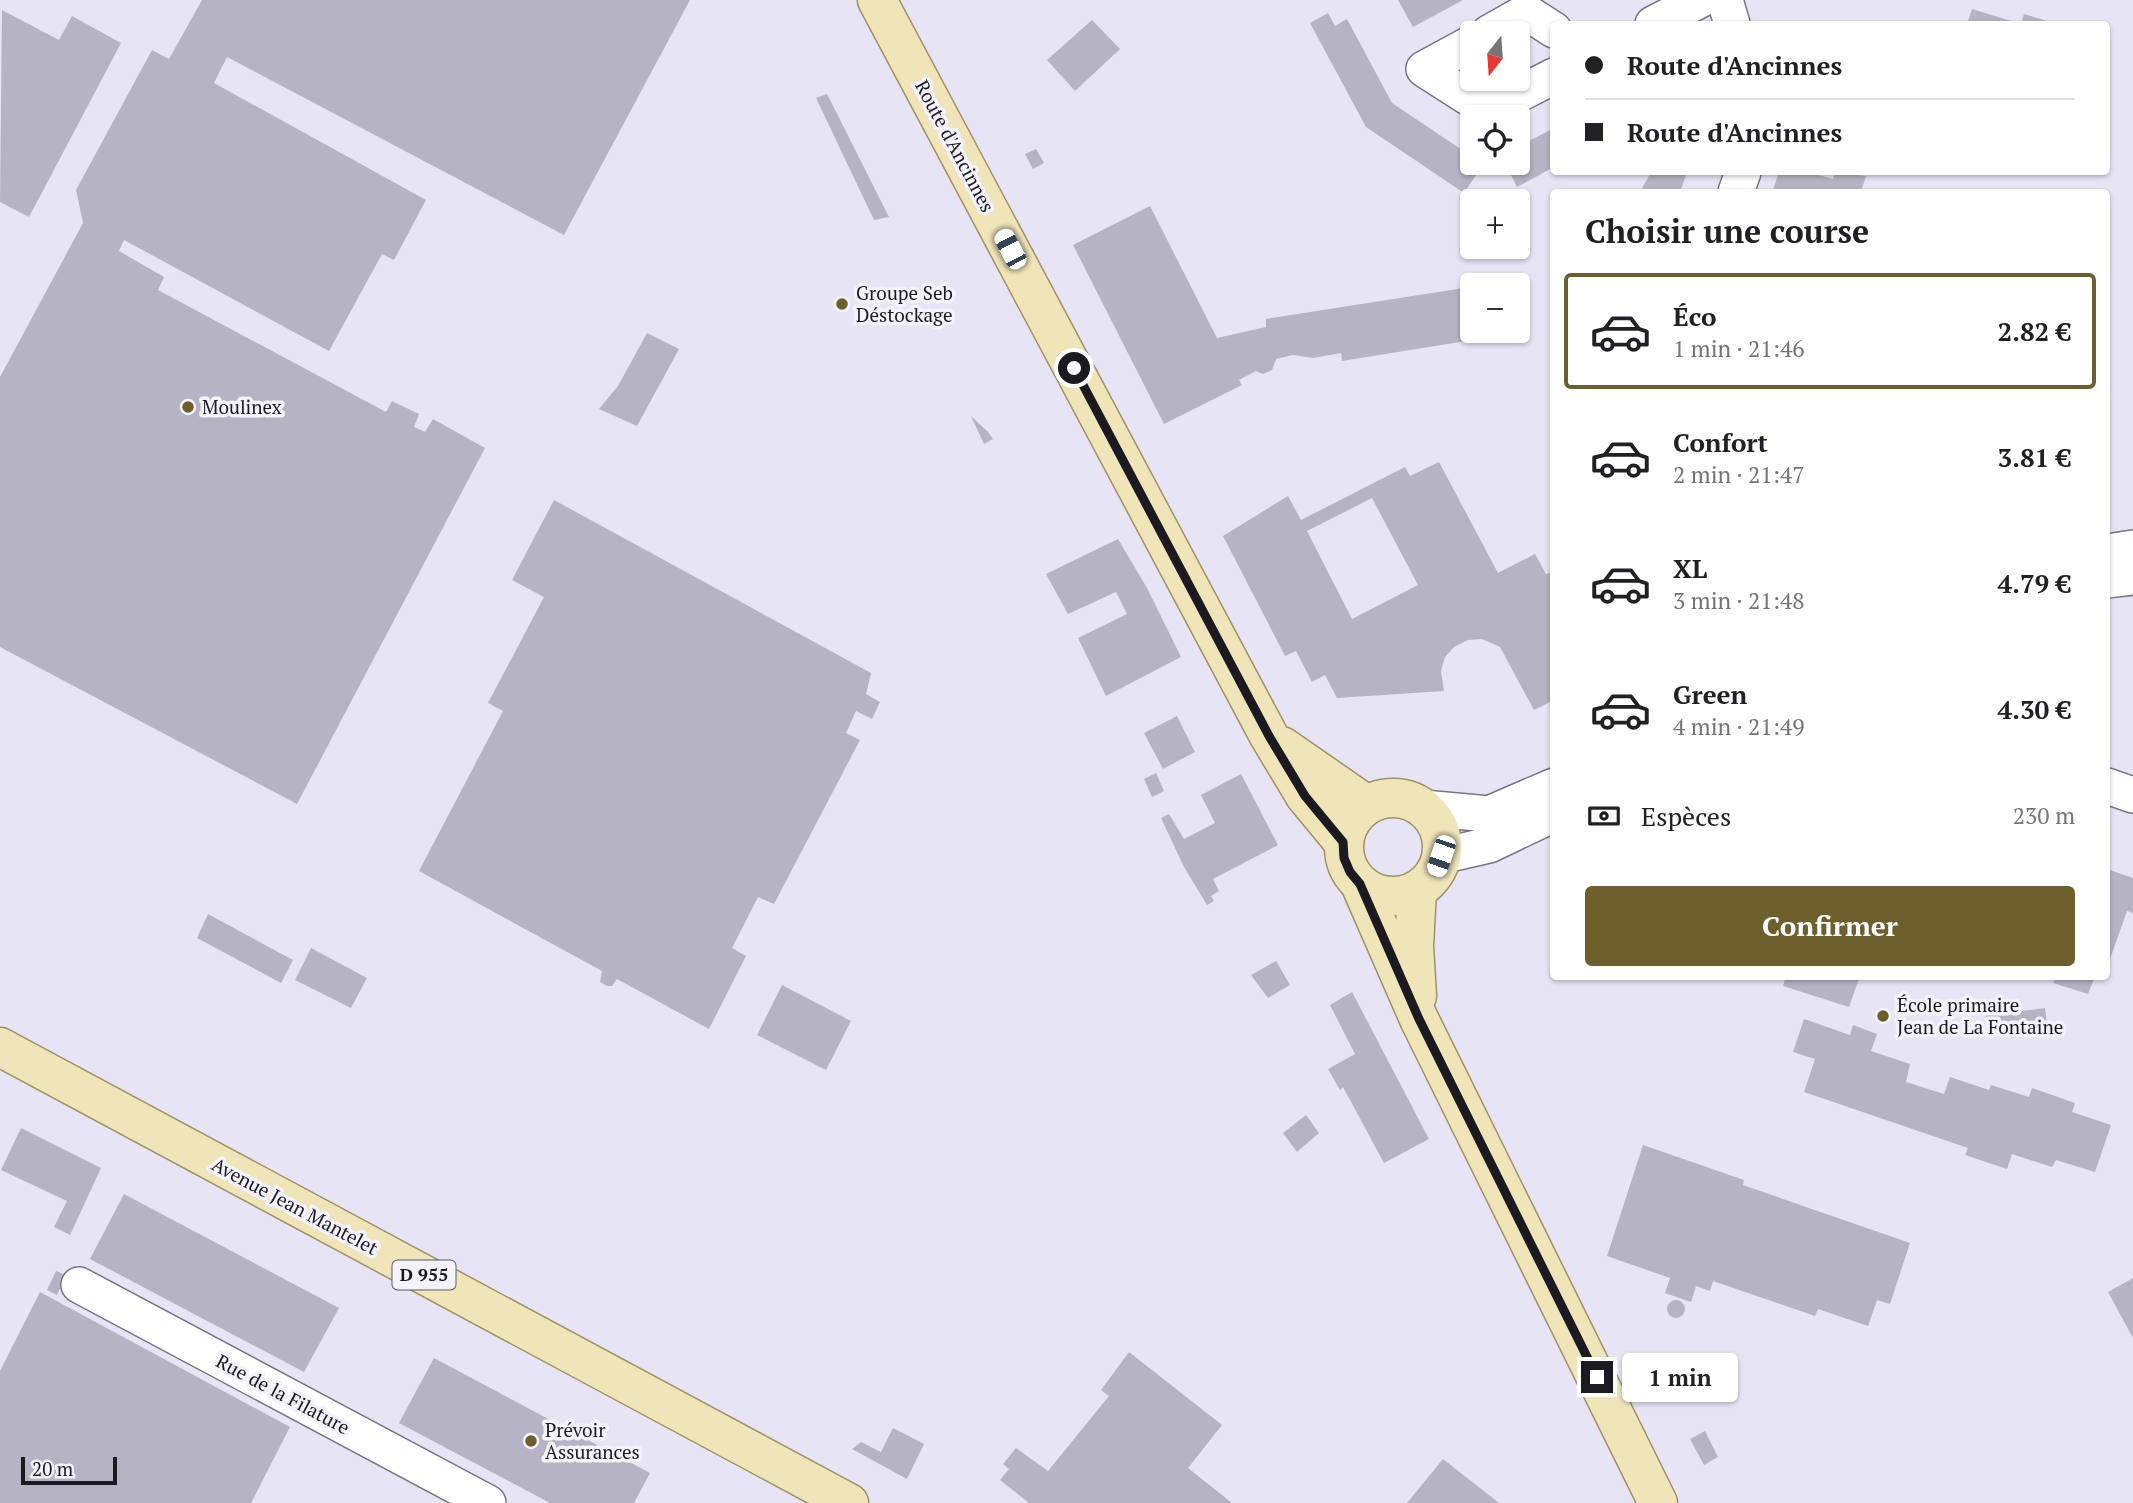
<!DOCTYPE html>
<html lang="fr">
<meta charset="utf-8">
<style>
body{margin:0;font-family:"PT Serif",serif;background:#f6f6f6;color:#202124;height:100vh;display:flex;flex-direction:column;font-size:26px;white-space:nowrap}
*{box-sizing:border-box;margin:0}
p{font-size:23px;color:#757577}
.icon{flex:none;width:38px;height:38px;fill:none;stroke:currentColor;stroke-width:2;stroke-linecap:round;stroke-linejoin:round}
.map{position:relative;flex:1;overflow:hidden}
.side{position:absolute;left:1550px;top:189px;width:560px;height:791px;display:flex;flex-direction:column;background:#fff;border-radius:7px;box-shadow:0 2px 5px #0004}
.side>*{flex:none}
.hud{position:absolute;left:1550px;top:21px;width:560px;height:154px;border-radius:7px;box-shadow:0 2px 5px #0004;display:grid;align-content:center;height:154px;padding:0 35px;background:#fff}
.needle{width:46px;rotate:197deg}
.fabs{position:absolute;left:1460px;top:21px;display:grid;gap:14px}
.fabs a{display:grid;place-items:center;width:70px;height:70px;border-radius:7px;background:#fff;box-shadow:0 2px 5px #0004;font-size:35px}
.scale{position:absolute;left:21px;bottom:18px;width:96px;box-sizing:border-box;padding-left:7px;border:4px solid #1b1a20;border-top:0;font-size:19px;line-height:24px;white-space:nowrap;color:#1b1a20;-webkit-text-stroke:5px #f4f2fd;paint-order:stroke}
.end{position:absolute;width:32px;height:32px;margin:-16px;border:9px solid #1b1a20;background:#fff;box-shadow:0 0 0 4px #fff}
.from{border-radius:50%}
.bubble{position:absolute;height:49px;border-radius:7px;background:#fff;box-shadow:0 2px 5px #0004;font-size:23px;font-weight:800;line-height:49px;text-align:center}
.car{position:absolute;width:21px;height:42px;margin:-21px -10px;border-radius:9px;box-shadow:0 0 5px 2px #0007;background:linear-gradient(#fff 24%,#345 0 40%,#fff 0 76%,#345 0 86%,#fff 0)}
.hud b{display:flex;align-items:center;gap:24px;height:66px;font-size:26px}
.hud b+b{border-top:2px solid #e0e0e0}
.hud i{width:18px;height:18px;background:#202124}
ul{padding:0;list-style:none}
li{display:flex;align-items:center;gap:21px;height:116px;margin:0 14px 10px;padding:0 21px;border:4px solid transparent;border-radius:7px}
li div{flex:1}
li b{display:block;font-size:26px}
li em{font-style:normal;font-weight:800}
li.on{border-color:#6c5f2c}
li>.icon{width:63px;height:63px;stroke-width:1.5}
h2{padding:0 35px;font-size:32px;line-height:84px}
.pay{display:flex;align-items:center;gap:18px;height:77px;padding:0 35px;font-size:26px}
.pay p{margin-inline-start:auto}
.primary-button{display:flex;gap:14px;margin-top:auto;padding:14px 35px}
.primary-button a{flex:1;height:80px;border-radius:7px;background:#6c5f2c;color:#fff;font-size:28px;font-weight:800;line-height:80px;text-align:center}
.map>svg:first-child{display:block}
</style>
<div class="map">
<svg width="2133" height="1503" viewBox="0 0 2133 1503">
<rect width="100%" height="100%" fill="#e7e4f6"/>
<path fill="#b6b3c4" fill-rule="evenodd" d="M 202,0 L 690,0 L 564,235 L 227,57 L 214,83 L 426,200 L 394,260 L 382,254 L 329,351 L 124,240 L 119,251 L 164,277 L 158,290 L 386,412 L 392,401 L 419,414 L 414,427 L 425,432 L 433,419 L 485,448 L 297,804 L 0,647 L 0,377 L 83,223 L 76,190 L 152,50 L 169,59 Z
M 1398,0 L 1463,0 L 1413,27 Z
M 1972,9 L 2021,24 L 2024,14 L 2057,24 L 1967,24 Z
M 2,10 L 59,40 L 72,16 L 121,43 L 29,217 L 0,202 Z
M 1328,13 L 1335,26 L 1347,19 L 1392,103 L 1471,156 L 1464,167 L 1476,175 L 1464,193 L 1366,127 L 1310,23 Z
M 1092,20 L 1120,49 L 1075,91 L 1047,60 Z
M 827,94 L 889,217 L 874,220 L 816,98 Z
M 1554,128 L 1554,167 L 1517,187 L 1505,163 L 1517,163 L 1517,147 Z
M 1036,149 L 1044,163 L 1033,169 L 1025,154 Z
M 1651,172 L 1687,172 L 1680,192 L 1640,192 Z
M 1779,172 L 1808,172 L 1833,179 L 1835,172 L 1866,176 L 1861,192 L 1780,192 L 1773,190 Z
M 1150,206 L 1217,338 L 1266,327 L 1266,319 L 1464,288 L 1472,340 L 1342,361 L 1341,353 L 1313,358 L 1293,355 L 1276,359 L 1272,370 L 1263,374 L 1256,371 L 1239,380 L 1242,385 L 1164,424 L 1073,245 Z
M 647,333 L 679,349 L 637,426 L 599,409 L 618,386 Z
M 971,416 L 988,432 L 993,439 L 984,444 Z
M 1439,462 L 1498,573 L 1535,554 L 1546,574 L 1554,572 L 1554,700 L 1534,710 L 1500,647 L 1482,639 L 1468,640 L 1454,647 L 1445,657 L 1441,671 L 1444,691 L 1337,698 L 1325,675 L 1312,682 L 1296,651 L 1285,656 L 1223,536 L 1288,496 L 1301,520 L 1405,467 L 1410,476 ZM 1372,498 L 1418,585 L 1352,619 L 1307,531 Z
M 554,500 L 871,673 L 866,694 L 880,702 L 872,719 L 856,711 L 846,733 L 860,740 L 774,904 L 758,897 L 732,948 L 746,956 L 709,1029 L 617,979 L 612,986 L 607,986 L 600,982 L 602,971 L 419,871 L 503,711 L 488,703 L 544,597 L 512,580 Z
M 1118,539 L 1147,588 L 1181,657 L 1106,696 L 1078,638 L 1127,614 L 1116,592 L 1068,614 L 1046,574 Z
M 1177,716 L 1195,752 L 1163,769 L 1144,733 Z
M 1156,773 L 1164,791 L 1152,797 L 1144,779 Z
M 1241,774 L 1278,845 L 1213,879 L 1219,891 L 1211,896 L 1214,901 L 1207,905 L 1184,867 L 1161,818 L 1169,814 L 1184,839 L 1215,823 L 1201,795 Z
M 2107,869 L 2133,878 L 2133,913 L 2127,911 L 2110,959 L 2107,958 Z
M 208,914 L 293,960 L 281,983 L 197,938 Z
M 311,948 L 367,978 L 351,1008 L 295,980 Z
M 1276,961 L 1290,985 L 1268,998 L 1251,975 Z
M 1860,976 L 1849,1007 L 1783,986 L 1785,979 L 1779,977 Z
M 2056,976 L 2095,976 L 2088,994 L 2053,983 Z
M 782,985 L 851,1021 L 826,1070 L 757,1035 Z
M 1352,992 L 1429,1139 L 1384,1163 L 1343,1087 L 1340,1090 L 1328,1069 L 1355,1054 L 1330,1005 Z
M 2001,995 L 2021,1011 L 2045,1008 L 2048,1033 L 2012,1038 L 1985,1016 Z
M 1804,1019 L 1850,1035 L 1853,1025 L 1877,1034 L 1871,1051 L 1910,1064 L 1906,1082 L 1944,1094 L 1950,1077 L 1989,1090 L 1991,1085 L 2029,1097 L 2032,1088 L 2075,1103 L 2072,1112 L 2111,1125 L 2095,1172 L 2056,1160 L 2052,1167 L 2012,1154 L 2007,1169 L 1965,1155 L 1968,1148 L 1804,1092 L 1815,1059 L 1793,1052 Z
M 1306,1115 L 1319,1133 L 1297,1152 L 1283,1133 Z
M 21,1128 L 101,1168 L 70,1235 L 54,1227 L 67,1201 L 1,1170 Z
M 1643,1145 L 1744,1180 L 1743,1185 L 1910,1243 L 1890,1304 L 1877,1300 L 1868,1326 L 1818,1309 L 1815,1316 L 1713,1281 L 1710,1291 L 1696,1286 L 1691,1302 L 1665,1293 L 1670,1278 L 1607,1256 Z
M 124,1194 L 339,1308 L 304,1372 L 90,1259 Z
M 56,1271 L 66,1275 L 57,1295 L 47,1290 Z
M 2133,1278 L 2133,1338 L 2108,1292 Z
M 40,1292 L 290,1427 L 251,1503 L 0,1503 L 0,1371 Z
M1667 1309a9 9 0 1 1 18 0a9 9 0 1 1-18 0Z
M 1129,1352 L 1222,1425 L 1188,1468 L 1232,1503 L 1029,1503 L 1000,1480 L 1009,1469 L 1003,1464 L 1016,1448 L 1048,1471 L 1109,1396 L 1101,1390 Z
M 434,1358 L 650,1473 L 634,1503 L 550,1503 L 399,1423 Z
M 893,1428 L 924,1444 L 907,1479 L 852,1449 L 861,1442 L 881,1452 Z
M 1705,1431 L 1718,1457 L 1704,1465 L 1690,1439 Z
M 1443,1459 L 1499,1503 L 1407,1503 Z"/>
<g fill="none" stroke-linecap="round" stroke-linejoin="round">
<g stroke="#777484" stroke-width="38">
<path id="minor" d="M 1725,0 L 1732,24
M 1653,24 L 1700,0
M 1489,33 L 1526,12 L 1554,30
M 1472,43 L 1424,69 L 1488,110 L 1554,76
M 1736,192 L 1743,172
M 2107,552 L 2133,548
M 2107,580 L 2133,577
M 2107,786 L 2133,795
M 1423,808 L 1489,814 L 1554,786
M 1441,856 L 1489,845 L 1554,814
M 79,1285 L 488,1503"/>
</g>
<g stroke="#9e9265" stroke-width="41">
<path id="major" d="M 877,0 L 1269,736 L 1305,796 L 1343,842
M 1282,746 L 1367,805
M1344 847a49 49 0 1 1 98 0a49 49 0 1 1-98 0Z
M 1360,884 L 1419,1019 L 1658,1503
M 1417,996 L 1414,946 L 1417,890
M 0,1047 L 849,1503"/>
</g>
<use href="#minor" stroke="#fff" stroke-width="35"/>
<use href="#major" stroke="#efe5b9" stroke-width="38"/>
</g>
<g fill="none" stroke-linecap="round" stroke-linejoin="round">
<path stroke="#1b1a20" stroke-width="9" d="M 1074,368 L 1269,736 L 1305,796 L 1343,842 L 1344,858 L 1350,872 L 1360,884 L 1419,1019 L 1597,1377"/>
</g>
<g fill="#6c5f2c" stroke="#f4f2fd" stroke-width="2.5">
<circle cx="842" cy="304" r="7"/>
<circle cx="188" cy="407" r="7"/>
<circle cx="1883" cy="1016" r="7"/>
<circle cx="531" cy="1441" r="7"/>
</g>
<g text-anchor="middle" stroke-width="7" stroke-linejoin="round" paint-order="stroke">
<rect fill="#f4f2fd" stroke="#5c5b62" stroke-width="2" x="392.5" y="1260.5" width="63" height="29" rx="5"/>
<g font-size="18" font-weight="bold" fill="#1b1a20">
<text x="424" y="1281">D 955</text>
</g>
<g font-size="19" fill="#1b1a20" stroke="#f4f2fd">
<text transform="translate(955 146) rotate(62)" y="7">Route d'Ancinnes</text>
<text transform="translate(295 1206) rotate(28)" y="7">Avenue Jean Mantelet</text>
<text transform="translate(283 1394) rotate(28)" y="7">Rue de la Filature</text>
</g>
<g font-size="19" fill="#1b1a20" stroke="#f4f2fd" text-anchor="start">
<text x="856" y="300">Groupe Seb<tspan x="856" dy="22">Déstockage</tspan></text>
<text x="202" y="414">Moulinex</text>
<text x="1897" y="1012">École primaire<tspan x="1897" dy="22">Jean de La Fontaine</tspan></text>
<text x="545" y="1437">Prévoir<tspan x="545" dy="22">Assurances</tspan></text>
</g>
</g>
</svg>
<div class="fabs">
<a><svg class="needle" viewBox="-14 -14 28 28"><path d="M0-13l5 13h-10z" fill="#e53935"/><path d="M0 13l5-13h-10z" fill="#757577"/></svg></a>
<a><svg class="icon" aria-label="locate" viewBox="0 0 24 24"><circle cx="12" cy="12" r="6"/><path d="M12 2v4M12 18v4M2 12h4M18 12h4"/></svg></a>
<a>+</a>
<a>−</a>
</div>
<div class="scale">20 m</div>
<i class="end from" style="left:1074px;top:368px"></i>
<i class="end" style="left:1597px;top:1377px"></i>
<div class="bubble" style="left:1622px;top:1353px;width:116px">1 min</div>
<i class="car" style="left:1010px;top:249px;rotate:332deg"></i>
<i class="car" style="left:1441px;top:856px;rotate:199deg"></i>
<div class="hud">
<b><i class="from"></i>Route d'Ancinnes</b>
<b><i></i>Route d'Ancinnes</b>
</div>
<section class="side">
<h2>Choisir une course</h2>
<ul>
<li class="on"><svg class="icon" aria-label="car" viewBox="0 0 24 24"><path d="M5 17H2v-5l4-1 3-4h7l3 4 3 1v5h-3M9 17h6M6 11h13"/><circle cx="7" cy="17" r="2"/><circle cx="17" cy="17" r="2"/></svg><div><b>Éco</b><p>1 min · 21:46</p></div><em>2.82 €</em></li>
<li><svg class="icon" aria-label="car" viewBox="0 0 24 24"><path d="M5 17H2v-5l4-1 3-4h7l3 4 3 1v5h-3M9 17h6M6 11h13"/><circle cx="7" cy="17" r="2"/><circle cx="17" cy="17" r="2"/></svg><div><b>Confort</b><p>2 min · 21:47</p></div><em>3.81 €</em></li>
<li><svg class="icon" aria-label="car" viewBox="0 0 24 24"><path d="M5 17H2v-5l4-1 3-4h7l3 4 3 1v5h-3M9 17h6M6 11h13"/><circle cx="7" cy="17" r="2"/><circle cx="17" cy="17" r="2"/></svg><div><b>XL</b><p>3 min · 21:48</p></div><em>4.79 €</em></li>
<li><svg class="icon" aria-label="car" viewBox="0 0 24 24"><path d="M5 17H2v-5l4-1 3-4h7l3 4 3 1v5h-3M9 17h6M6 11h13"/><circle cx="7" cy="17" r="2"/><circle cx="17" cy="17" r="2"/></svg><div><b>Green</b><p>4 min · 21:49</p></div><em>4.30 €</em></li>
</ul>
<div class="pay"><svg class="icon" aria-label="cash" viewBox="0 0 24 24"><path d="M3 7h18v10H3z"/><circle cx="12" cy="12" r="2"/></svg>Espèces<p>230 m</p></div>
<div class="primary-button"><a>Confirmer</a></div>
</section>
</div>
